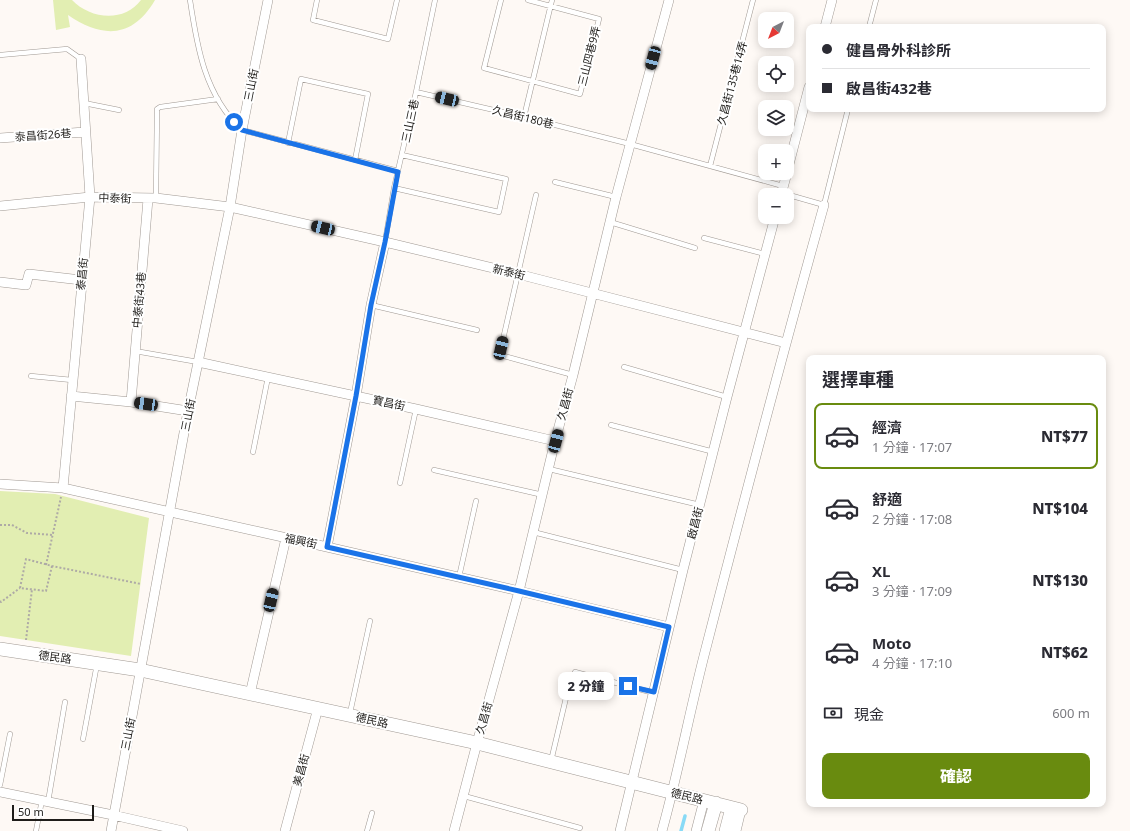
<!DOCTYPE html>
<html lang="zh-TW">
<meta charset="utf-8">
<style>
body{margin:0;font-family:"Noto Sans","Noto Sans TC",sans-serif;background:#f7f7f7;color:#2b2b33;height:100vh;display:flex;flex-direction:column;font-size:15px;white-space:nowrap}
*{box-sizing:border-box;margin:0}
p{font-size:13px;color:#7c7c81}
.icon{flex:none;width:22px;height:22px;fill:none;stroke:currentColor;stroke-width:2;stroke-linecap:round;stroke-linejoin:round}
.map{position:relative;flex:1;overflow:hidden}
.side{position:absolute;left:806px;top:355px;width:300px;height:452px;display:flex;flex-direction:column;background:#fff;border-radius:8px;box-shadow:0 2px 10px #0003}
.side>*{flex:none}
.guide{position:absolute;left:806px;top:24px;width:300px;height:88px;border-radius:8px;box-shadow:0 2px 10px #0003;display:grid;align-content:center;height:88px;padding:0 16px;background:#fff}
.needle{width:26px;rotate:222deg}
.tools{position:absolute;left:758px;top:12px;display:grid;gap:8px}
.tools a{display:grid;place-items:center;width:36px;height:36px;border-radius:8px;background:#fff;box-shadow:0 2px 10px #0003;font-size:20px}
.scale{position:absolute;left:12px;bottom:10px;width:82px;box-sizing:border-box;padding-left:4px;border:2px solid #1f1d1a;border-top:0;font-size:11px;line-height:14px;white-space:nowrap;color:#1f1d1a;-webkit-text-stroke:3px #fff;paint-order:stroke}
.end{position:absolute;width:18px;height:18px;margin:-9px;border:5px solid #1a73e8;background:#fff;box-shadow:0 0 0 2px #fff}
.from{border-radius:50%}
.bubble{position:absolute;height:28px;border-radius:8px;background:#fff;box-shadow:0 2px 10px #0003;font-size:13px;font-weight:800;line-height:28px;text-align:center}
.car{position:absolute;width:12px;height:24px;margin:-12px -6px;border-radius:5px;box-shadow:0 0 3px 1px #0007;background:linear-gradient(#222 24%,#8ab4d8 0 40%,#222 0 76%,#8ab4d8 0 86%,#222 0)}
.guide b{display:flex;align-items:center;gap:14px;height:38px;font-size:15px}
.guide b+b{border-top:1px solid #e1e1e2}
.guide i{width:10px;height:10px;background:#2b2b33}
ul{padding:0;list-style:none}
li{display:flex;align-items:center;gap:12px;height:66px;margin:0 8px 6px;padding:0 8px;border:2px solid transparent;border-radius:8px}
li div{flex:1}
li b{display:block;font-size:15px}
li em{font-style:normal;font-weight:800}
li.selected{border-color:#698b0f}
li>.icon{width:36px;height:36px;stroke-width:1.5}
h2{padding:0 16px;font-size:18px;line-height:48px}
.pay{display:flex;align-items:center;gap:10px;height:44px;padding:0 16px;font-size:15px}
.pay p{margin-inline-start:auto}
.cta{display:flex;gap:8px;margin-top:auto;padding:8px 16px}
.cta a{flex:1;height:46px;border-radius:8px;background:#698b0f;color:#fff;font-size:16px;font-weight:800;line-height:46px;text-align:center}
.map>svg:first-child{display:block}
</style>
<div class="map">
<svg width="1130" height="831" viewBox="0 0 1130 831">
<rect width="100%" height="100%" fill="#fef9f5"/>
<path fill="#e2eeb2" d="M 53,0 L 72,0 C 90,19 124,23 141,0 L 155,0 C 133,38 103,39 68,15 L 70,27 L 56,30 Z
M 0,491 L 55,494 L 149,518 L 131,656 L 0,636 Z"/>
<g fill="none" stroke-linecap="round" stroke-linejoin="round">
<path stroke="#88daf6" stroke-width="3.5" d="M 681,831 L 685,816"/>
<g stroke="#a09993" stroke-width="5.5">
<path id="lane" d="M 190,0 C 197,47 205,96 242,130 L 398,171
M 317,0 L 313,20 L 388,39 L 397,0
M 501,0 L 484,68 L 580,94 L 599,19 L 528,0
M 869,27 L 876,0
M 0,55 L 67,49 L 81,59
M 416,92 L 524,117 L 630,144 L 783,186
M 84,103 L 119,110
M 524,117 L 552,0
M 288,143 L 301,79 L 368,94 L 355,160
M 710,166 L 753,0
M 555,182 L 616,197
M 394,188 L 499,212 L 506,179 L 402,155
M 782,193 L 824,205 L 848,109
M 156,198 L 157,109 L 160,107 L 218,99
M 610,222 L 695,248
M 704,238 L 765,254
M 385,242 L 394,188 L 416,92 L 435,0
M 371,305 L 477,330
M 501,348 L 536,195
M 135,351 L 198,362
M 504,356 L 573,375
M 624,367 L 727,397
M 31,376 L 72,380
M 611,425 L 714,452
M 253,452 L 268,377
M 549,469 L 700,505
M 434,470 L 543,495
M 400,483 L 416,409
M 533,532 L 683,570
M 459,577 L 476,501
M 575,672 L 654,693
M 350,713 L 370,621
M 83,739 L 97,664
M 551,761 L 570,681
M 0,785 L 10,734
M 464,796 L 580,828
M 48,802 L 65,702
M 36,831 L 42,800
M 367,831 L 372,813"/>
</g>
<g stroke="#a09993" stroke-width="10">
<path id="street" d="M 825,27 L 832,0
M 0,138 L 85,132
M 787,172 L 809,87
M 781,195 L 787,173
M 0,206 L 90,197 L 156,198 L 230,207 L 385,242 L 518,274 L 786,343
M 0,282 L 26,285 L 29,274 L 81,280
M 198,362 L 416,409 L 555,441
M 71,396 L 131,402 L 188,411
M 131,402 L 148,199
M 0,484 L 63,488 L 327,547 L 519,591 L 669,627
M 63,488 L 90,197 L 81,59
M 327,547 L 356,396 L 371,305 L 385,242
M 250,694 L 286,538
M 0,792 L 113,815 L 183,831
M 111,831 L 188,411 L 230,207 L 242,130 L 268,0
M 285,831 L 318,708
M 454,831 L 477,743 L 519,591 L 555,441 L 573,375 L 616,197 L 669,0
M 620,831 L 683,570 L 727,397 L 775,217
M 662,831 C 679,770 690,709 706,648 C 744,500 783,352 824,205
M 696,831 L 704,800
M 736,831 L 741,810"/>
</g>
<g stroke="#a09993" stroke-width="14">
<path id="secondary" d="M 0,649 L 140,670 L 477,743 L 741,810
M 708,831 L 716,803
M 726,831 L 732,808"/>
</g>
<path stroke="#aeaaa6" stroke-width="2" stroke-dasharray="2 2" stroke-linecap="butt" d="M 0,525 L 12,525 L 27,533 L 53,535
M 46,565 L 61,497
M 52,566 L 46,591 L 20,588 L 26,559 L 52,566 L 141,584
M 0,601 L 1,602 L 20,588
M 26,640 L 32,589"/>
<use href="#lane" stroke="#fff" stroke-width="4.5"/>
<use href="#street" stroke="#fff" stroke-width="9"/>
<use href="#secondary" stroke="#fff" stroke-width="13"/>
</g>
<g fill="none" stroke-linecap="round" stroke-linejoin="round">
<path stroke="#1a73e8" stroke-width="5" d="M 234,122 L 242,130 L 398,172 L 385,242 L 371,305 L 356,396 L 327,547 L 519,591 L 669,627 L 654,692 L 628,686"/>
</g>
<g text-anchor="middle" stroke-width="4" stroke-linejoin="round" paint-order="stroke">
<g font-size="11" fill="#1f1d1a" stroke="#fff">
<text transform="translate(589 56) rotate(-76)" y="4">三山四巷9弄</text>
<text transform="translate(732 83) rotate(-75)" y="4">久昌街135巷14弄</text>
<text transform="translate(251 85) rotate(-79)" y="4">三山街</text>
<text transform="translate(523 117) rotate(14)" y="4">久昌街180巷</text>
<text transform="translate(410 121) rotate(-78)" y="4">三山三巷</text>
<text transform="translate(43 135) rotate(-4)" y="4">泰昌街26巷</text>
<text transform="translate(115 198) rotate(2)" y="4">中泰街</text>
<text transform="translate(509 272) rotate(14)" y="4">新泰街</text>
<text transform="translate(82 274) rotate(-84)" y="4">泰昌街</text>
<text transform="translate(139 300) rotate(-85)" y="4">中泰街43巷</text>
<text transform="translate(389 403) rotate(12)" y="4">寶昌街</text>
<text transform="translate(565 404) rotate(-75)" y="4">久昌街</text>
<text transform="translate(188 415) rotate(-79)" y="4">三山街</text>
<text transform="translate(695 523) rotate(-76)" y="4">啟昌街</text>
<text transform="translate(301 541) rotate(12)" y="4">福興街</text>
<text transform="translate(55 657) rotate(8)" y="4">德民路</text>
<text transform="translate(484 718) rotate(-74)" y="4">久昌街</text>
<text transform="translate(372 720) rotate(13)" y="4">德民路</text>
<text transform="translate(128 734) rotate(-79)" y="4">三山街</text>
<text transform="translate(301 770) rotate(-75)" y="4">美昌街</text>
<text transform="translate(687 796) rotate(14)" y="4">德民路</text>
</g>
</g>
</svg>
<div class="tools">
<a><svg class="needle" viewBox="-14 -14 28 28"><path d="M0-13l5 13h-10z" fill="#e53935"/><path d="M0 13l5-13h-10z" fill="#7c7c81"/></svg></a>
<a><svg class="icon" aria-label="locate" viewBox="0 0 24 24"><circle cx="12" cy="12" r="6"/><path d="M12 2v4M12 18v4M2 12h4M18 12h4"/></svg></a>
<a><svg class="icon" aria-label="layers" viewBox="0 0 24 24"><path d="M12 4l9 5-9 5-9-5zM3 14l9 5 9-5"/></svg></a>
<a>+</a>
<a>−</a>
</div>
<div class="scale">50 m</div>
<i class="end from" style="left:234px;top:122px"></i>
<i class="end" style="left:628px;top:686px"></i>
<div class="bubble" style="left:558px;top:672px;width:56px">2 分鐘</div>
<i class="car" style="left:653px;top:58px;rotate:195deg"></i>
<i class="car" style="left:447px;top:99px;rotate:283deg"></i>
<i class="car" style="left:323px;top:228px;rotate:283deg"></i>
<i class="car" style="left:501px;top:348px;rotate:13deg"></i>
<i class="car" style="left:146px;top:404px;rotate:278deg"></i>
<i class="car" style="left:556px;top:441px;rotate:15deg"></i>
<i class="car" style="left:271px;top:600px;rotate:13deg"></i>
<div class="guide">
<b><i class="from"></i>健昌骨外科診所</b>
<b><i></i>啟昌街432巷</b>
</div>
<section class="side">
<h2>選擇車種</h2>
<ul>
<li class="selected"><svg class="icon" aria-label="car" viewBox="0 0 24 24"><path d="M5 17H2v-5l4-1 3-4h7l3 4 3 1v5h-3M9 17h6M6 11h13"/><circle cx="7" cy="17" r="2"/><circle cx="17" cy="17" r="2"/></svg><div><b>經濟</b><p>1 分鐘 · 17:07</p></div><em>NT$77</em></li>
<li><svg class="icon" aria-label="car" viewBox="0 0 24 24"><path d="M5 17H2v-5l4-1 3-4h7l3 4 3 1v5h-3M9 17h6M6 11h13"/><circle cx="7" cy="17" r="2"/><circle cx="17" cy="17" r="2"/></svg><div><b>舒適</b><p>2 分鐘 · 17:08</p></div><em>NT$104</em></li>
<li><svg class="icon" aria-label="car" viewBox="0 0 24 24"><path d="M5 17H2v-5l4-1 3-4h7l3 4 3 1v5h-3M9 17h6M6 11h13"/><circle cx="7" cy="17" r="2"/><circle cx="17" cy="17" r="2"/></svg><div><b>XL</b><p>3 分鐘 · 17:09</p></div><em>NT$130</em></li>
<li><svg class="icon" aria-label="car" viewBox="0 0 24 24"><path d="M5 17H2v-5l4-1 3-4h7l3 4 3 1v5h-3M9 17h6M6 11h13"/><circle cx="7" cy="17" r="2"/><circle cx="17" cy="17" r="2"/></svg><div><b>Moto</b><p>4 分鐘 · 17:10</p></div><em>NT$62</em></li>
</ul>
<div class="pay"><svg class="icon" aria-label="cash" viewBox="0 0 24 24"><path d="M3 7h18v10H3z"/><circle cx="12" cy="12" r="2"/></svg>現金<p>600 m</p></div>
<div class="cta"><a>確認</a></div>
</section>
</div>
